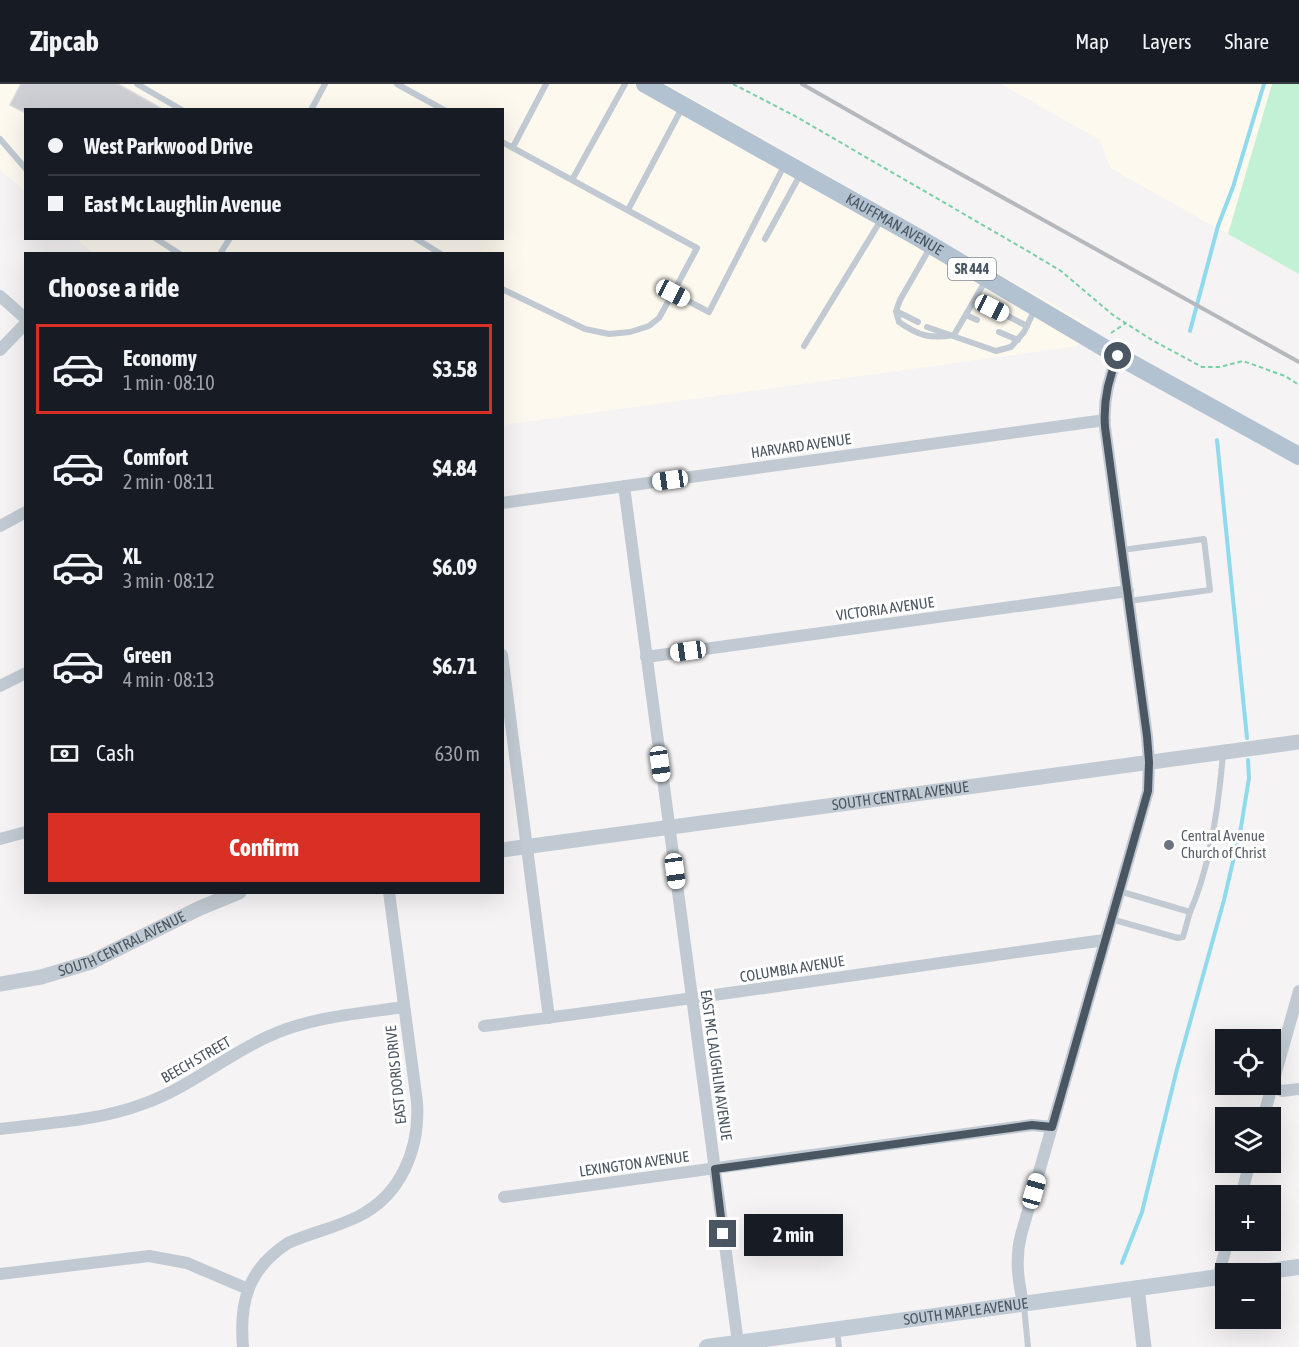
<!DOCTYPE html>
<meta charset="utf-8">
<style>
body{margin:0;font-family:"Asap Condensed",sans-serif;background:#20242c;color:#f1f3f6;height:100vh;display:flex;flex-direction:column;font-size:22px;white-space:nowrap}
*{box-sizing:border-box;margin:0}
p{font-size:20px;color:#9ea1a6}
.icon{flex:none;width:33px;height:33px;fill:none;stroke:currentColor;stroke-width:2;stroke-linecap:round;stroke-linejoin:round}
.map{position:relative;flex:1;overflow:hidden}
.sheet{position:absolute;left:24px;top:168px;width:480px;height:642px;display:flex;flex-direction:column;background:#171b24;border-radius:0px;box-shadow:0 6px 24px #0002}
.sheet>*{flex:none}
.hud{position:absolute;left:24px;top:24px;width:480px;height:132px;border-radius:0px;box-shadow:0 6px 24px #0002;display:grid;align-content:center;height:132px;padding:0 24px;background:#171b24}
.buttons{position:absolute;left:1215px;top:945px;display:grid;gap:12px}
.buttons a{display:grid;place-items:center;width:66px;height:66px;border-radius:0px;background:#171b24;box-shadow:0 6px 24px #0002;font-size:30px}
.end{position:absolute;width:27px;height:27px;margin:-14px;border:8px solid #4a5661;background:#fff;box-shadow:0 0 0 3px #fff}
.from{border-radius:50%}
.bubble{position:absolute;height:42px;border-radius:0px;background:#171b24;box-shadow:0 6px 24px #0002;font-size:20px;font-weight:700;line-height:42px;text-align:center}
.car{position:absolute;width:18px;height:36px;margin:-18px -9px;border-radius:8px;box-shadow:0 0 4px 2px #0007;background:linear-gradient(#fff 24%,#345 0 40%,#fff 0 76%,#345 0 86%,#fff 0)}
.hud b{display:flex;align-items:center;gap:21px;height:57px;font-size:22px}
.hud b+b{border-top:2px solid #363941}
.hud i{width:15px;height:15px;background:#f1f3f6}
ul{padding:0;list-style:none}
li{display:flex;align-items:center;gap:18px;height:90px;margin:0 12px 9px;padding:0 12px;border:3px solid transparent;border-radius:0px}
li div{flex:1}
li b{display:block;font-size:22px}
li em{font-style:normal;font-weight:700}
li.selected{border-color:#d93025}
li>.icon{width:54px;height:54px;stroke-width:1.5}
h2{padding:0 24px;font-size:27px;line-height:72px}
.pay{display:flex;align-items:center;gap:15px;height:66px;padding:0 24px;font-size:22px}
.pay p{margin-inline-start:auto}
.button{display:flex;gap:12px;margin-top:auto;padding:12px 24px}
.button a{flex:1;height:69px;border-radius:0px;background:#d93025;color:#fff;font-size:24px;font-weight:700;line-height:69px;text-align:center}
header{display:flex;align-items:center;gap:36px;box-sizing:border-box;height:84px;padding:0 30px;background:#171b24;border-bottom:2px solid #363941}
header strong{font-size:28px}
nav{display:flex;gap:33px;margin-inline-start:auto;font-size:21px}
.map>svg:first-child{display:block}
</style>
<header>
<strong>Zipcab</strong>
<nav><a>Map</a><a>Layers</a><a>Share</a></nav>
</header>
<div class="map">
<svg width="1299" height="1263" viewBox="0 0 1299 1263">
<rect width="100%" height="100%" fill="#f5f3f3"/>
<path fill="#fdf9ef" d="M 0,0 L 667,0 L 1089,241 L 1078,262 L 503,341 L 502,170 L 93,170 L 77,155 L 502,154 L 502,26 L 26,26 L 25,108 L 0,85 Z
M 1001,0 L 1299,0 L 1299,190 L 1110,84 L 1100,56 Z"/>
<path fill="#c3f1d5" d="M 1272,0 L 1299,0 L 1299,190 L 1228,150 Z"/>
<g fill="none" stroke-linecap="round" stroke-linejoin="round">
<path stroke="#90daee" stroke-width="4" d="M 1190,247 L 1218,142 L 1233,103 L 1264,0
M 1217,356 L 1247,654
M 1122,1179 L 1142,1128 L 1177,985 L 1224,816 L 1241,743 L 1249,694 L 1248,676"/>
</g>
<path fill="#cdcfd5" stroke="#d7d9de" stroke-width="1.5" d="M 21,0 L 118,0 L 164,26 L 26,26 L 26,29 L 10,21 Z"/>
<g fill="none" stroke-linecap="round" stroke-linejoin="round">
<path stroke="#7ad0a6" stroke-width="2" stroke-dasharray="4.5 3" stroke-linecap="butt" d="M 733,0 L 795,32 L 1031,169 L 1061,187 L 1113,231 L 1152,256 L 1202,283 L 1220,283 L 1243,277 L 1285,292 L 1299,301
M 1111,249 L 1126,239"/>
<path stroke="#c1cad2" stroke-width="6" d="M 137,0 L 182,26
M 397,0 L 444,26
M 311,26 L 325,0
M 0,55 L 26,85
M 502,58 L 697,164 L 673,209 L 709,228 L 785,80
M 513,63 L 546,0
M 572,96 L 625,0
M 628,126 L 683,22
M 155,154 L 180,170
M 415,154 L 441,170
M 765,155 L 800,91
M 931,162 L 900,216 L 896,227 L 899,238 C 919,252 930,255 954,251 L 986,196
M 220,170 L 230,154
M 502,205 L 585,245 L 609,250 L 630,248 L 649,242 L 659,234 L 673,209
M 975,215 L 1027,242
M 896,227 L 918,238
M 966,231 L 977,236
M 927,243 L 996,267 L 1011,263 L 1024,248 L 1035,225
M 999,248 L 1018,256
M 804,262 L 881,136
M 1122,466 L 1204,455 L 1210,506 L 1129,517
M 1119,807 L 1190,828 C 1211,781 1219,719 1223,669
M 1111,835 L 1178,854 L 1183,853 L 1190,828
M 1024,1222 L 1028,1263
M 837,1245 L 839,1263"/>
<path stroke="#c1cad2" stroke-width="12" d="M 0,212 L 26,235
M 0,266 L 26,239
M 624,402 L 738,1259
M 502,419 L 1105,336
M 0,442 L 26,428
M 502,571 L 549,934
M 646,573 L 1128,507
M 0,602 L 26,589
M 0,755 L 26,748
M 484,942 C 691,916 898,884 1105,856
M 1272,1003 L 1282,1007 L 1299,1005
M 1263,1034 L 1299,907
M 0,1045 C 47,1039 98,1037 143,1020 C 188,1004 224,973 267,953 C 309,933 357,930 404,923
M 1241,1112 L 1250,1078
M 504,1113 L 1032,1041 L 1052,1043
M 0,1190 L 149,1172 L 187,1179 L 248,1205
M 1218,1193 L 1228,1156
M 1023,1219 C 1018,1195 1015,1175 1021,1151 L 1148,707 L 1149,678 L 1147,652 L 1105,343 C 1103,317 1108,295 1118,272
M 243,1263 C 239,1218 248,1185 288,1159 C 310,1149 335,1144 357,1133 C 401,1112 420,1065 417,1018 L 389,808"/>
<g stroke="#c1cad2" stroke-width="15">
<path id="s1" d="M 502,766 L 1299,658"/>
<path id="s2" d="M 0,900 L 41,893 L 91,878 L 200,824 L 239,808"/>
<path d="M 1137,1204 L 1144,1263"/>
</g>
<g stroke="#c1cbd6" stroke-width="16">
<path d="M 1246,1190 L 1299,1183"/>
<path id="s3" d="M 707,1263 L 1226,1192"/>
</g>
<path stroke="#b3c2d1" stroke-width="18" id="s4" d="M 645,0 L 919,154 L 1118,272 L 1299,372"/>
<path stroke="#b5b8bd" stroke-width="4" d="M 802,0 L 930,73 L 1299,278"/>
</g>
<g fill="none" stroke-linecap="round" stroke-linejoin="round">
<path stroke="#4a5661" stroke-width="8" d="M 723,1150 L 715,1085 L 1032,1041 L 1052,1043 L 1148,707 L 1149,678 L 1147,652 L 1105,343 C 1103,317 1108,295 1118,272"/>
</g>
<circle fill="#6b7280" stroke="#fff" stroke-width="2" cx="1169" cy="761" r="6"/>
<g text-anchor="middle" stroke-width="6" stroke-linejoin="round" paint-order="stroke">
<rect fill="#fff" stroke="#808990" stroke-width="1.5" x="948" y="174" width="48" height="22" rx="4.5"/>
<g font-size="14" font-weight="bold" fill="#4a5661">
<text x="972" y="190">SR 444</text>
</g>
<g font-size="15" fill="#4a5661" stroke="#fff">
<text dy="5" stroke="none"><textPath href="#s4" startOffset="286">KAUFFMAN AVENUE</textPath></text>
<text transform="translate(801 362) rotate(-8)" y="5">HARVARD AVENUE</text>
<text transform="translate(885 525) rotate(-8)" y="5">VICTORIA AVENUE</text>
<text dy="5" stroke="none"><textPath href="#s1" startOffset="402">SOUTH CENTRAL AVENUE</textPath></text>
<text dy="5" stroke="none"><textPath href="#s2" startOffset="129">SOUTH CENTRAL AVENUE</textPath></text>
<text transform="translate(792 885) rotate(-9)" y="5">COLUMBIA AVENUE</text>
<text transform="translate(196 976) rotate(-30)" y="5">BEECH STREET</text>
<text transform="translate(716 981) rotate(82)" y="5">EAST MC LAUGHLIN AVENUE</text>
<text transform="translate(396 991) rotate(-96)" y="5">EAST DORIS DRIVE</text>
<text transform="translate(634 1080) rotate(-8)" y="5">LEXINGTON AVENUE</text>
<text dy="5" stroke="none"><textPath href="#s3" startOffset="261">SOUTH MAPLE AVENUE</textPath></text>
</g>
<g font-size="15" fill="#5b616d" stroke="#fff" text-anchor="start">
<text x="1181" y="757">Central Avenue<tspan x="1181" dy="17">Church of Christ</tspan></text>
</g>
</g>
</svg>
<div class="buttons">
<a><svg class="icon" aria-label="locate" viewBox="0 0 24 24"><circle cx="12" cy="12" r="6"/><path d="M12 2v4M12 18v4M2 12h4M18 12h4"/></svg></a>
<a><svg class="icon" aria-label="layers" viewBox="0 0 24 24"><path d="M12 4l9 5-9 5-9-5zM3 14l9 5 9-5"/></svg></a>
<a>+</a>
<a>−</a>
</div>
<i class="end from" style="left:1118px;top:272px"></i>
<i class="end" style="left:723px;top:1150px"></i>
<div class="bubble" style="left:744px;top:1130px;width:99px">2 min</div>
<i class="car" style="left:673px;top:209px;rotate:118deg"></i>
<i class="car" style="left:992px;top:224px;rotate:117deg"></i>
<i class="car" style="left:670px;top:396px;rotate:262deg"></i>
<i class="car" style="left:688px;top:567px;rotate:262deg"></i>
<i class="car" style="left:660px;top:680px;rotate:172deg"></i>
<i class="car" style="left:675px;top:787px;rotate:172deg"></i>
<i class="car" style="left:1034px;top:1107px;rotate:16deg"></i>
<div class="hud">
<b><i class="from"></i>West Parkwood Drive</b>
<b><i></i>East Mc Laughlin Avenue</b>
</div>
<section class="sheet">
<h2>Choose a ride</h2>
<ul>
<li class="selected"><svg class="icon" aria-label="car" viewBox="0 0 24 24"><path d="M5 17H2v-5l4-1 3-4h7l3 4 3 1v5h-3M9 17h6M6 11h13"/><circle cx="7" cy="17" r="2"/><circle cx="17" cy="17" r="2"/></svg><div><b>Economy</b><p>1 min · 08:10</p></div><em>$3.58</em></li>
<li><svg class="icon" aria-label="car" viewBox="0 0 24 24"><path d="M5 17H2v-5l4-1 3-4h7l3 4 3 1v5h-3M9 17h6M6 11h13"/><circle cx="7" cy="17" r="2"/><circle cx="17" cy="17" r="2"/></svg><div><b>Comfort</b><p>2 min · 08:11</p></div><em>$4.84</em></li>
<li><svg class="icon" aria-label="car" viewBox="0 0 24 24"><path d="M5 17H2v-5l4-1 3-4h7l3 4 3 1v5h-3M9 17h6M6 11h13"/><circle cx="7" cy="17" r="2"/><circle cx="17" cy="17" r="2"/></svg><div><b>XL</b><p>3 min · 08:12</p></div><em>$6.09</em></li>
<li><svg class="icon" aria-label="car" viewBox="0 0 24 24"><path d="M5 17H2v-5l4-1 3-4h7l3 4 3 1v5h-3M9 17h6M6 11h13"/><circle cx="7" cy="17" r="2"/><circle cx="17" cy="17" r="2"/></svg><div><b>Green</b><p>4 min · 08:13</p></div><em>$6.71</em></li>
</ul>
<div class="pay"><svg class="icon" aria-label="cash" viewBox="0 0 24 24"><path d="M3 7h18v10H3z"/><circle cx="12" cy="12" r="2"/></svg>Cash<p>630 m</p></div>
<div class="button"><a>Confirm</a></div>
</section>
</div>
